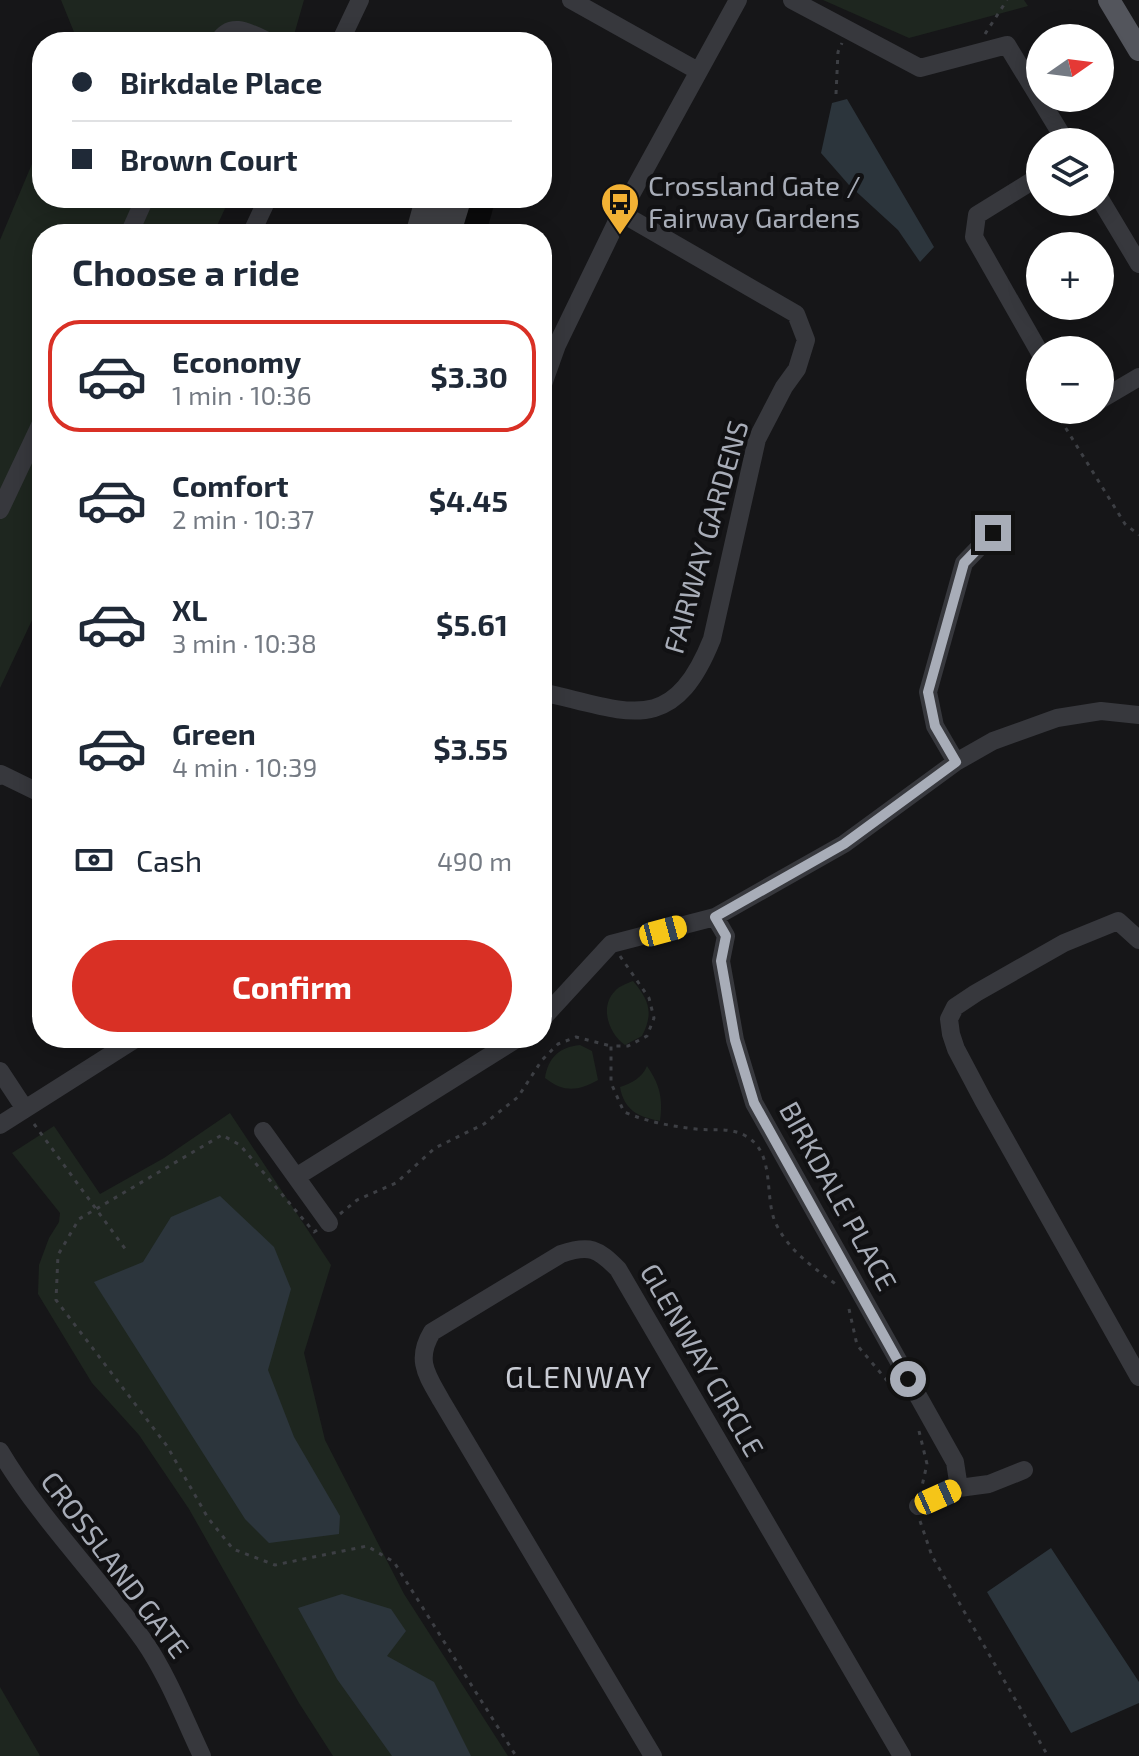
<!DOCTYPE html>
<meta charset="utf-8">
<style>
body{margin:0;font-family:"Exo 2",sans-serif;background:#f6f6f7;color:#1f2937;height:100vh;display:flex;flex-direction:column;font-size:30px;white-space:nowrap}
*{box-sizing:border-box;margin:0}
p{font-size:26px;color:#747a83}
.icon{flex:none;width:44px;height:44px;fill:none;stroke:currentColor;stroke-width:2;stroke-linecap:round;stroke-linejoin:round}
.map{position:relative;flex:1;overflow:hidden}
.drawer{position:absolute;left:32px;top:224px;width:520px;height:824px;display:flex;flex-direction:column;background:#fff;border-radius:32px;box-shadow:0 4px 20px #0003}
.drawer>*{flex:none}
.hud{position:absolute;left:32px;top:32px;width:520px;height:176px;border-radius:32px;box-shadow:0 4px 20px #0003;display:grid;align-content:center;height:176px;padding:0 40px;background:#fff}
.needle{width:52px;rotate:76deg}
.buttons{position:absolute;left:1026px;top:24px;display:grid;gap:16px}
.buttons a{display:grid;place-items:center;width:88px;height:88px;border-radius:50%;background:#fff;box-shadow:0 4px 20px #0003;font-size:40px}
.end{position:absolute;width:36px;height:36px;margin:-18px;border:10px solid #a8adb8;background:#111;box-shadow:0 0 0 4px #111}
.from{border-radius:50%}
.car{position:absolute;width:24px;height:48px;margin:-24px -12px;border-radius:10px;box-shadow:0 0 6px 2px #0007;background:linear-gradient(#f5c518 24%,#345 0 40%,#f5c518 0 76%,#345 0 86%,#f5c518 0)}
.hud b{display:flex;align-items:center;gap:28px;height:76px;font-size:30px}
.hud b+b{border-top:2px solid #e0e1e3}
.hud i{width:20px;height:20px;background:#1f2937}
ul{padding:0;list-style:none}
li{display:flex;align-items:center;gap:24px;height:112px;margin:0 16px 12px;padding:0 24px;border:4px solid transparent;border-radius:32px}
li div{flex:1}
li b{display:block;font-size:30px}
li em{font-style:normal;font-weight:700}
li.current{border-color:#d93025}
li>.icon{width:72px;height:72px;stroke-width:1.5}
h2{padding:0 40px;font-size:36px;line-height:96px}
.pay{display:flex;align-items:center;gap:20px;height:88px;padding:0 40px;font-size:30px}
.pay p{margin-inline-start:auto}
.action{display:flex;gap:16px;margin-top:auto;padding:16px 40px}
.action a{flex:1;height:92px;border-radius:48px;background:#d93025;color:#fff;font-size:32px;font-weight:700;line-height:92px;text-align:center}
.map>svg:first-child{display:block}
</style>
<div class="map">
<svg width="1139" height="1756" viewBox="0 0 1139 1756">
<rect width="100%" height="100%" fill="#161618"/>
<path fill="#1e261f" d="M 61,0 L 304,0 L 292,42 L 78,42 Z
M 823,0 L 1024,0 L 1028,6 L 909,38 Z
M 42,140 L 42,198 L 230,198 L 213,234 L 42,234 L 42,599 L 0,688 L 0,240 Z
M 633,981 C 649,1000 654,1013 642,1036 L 625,1045 C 609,1034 599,1007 615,991 C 619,986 628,983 633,981 Z
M 580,1045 L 592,1051 L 598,1080 C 578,1091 564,1093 545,1078 C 548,1058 559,1047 580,1045 Z
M 647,1066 C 660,1085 663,1098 660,1121 C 638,1117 624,1110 620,1087 C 632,1083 642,1078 647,1066 Z
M 230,1113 L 331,1265 L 304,1353 L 325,1440 L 404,1594 L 508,1756 L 333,1756 L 299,1703 L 189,1509 L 139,1435 L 92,1383 L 38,1294 L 39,1265 L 49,1238 L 59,1222 L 60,1213 L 12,1153 L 54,1126 L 100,1194 L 164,1158 Z
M 0,1687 L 39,1754 L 40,1756 L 0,1756 Z"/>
<path fill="#2c353c" d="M 847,99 L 934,247 L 920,262 L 898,230 L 849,185 L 821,153 L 832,103 Z
M 220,1196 L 274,1247 L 291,1289 L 268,1370 L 294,1437 L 340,1516 L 339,1534 L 269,1543 L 245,1519 L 94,1282 L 143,1262 L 171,1217 Z
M 1051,1548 L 1139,1682 L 1139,1703 L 1071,1733 L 987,1592 Z
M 342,1594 L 391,1609 L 406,1631 L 387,1656 L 434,1682 L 471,1756 L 392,1756 L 337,1679 L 298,1608 Z"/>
<path fill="#0007" d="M 417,198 L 496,198 L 486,234 L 407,234 Z"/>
<path fill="#404145" d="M 415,198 L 472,198 L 461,234 L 405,234 Z"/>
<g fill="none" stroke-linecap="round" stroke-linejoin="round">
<path stroke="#3d3f44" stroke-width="3" stroke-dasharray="4 6" stroke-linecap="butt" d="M 985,34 L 1007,0
M 836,94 L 838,52 L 842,43
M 1067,410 L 1062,422 L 1125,524 L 1139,535
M 620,956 L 649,998 L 654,1018 L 647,1036 L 628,1046 L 611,1046 L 611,1083 L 624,1112 C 648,1122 670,1126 696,1129 C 713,1131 728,1127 744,1135 C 777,1152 763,1196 776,1224 C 790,1252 813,1267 837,1285
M 34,1124 L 126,1250
M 340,1214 L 357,1200 L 396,1183 L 435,1148 L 484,1124 L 518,1097 L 542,1060 L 558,1044 L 576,1037 L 611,1046
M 317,1230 L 314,1232 L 240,1145 L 222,1135 L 79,1219 L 58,1255 L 56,1300 L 167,1446 L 208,1518 L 233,1549 L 275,1565 L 367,1546 L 394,1562 L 516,1756
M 849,1309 L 857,1345 L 895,1390
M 919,1431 L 927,1464 L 922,1486
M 920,1521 L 932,1556 L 1048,1756"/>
<path stroke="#37383d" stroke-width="18" d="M 571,0 L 698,71
M 792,0 L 920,68 L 1007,45 L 1066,142
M 218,42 C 231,20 250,33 269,42
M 340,42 L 360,0
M 1040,176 L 977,215 L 974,237 L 1040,353
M 1100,199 L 1139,264
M 129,234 L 145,198
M 251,234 L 268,198
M 542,387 L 557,345 L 621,213 L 738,0
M 1100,400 L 1139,377
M 0,510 L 42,421
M 542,692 C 627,711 672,739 712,639 L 757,439 L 784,387 L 797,369 L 806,340 L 796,314 L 621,213
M 956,762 L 935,726 L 928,692 L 964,563 L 993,533
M 0,776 L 1,774 L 42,794
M 715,917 L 726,936 L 721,961 L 735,1040 L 754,1103 L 955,1462 L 959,1488
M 1139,940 L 1118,921 L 1064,943 L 976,993 L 955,1007 L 949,1019 L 951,1034 L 956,1049 L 983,1100 L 1139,1377
M 542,1019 L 611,944 L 715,917 L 844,844 L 956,762 L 993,741 L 1057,718 L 1101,711 L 1139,715
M 0,1071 L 25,1109
M 0,1125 L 137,1038
M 263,1131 L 329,1223
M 296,1177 L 518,1038
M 0,1451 C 41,1520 98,1576 144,1641 C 168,1676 184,1718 202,1756
M 918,1506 L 959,1488 L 989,1484 L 1024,1470
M 653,1756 L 441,1400 C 427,1375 415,1360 432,1332 L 561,1254 C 590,1244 598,1249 618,1269 L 902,1756"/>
<path stroke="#53555c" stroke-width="22" d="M 1109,0 L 1139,50"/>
</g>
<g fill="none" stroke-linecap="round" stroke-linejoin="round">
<path stroke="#a8adb8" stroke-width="10" d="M 908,1379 L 754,1103 L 735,1040 L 721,961 L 726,936 L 715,917 L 844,844 L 956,762 L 935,726 L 928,692 L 964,563 L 993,533"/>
</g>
<defs>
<g id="bus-pin" transform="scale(2)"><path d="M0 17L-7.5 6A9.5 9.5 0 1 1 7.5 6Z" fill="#f2b134" stroke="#111113"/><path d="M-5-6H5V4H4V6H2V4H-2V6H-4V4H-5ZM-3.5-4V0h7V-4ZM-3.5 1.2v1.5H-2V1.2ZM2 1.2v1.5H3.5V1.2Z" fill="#111"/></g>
</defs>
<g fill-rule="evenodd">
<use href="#bus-pin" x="620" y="202"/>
</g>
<g text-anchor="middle" stroke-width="8" stroke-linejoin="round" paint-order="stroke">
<g font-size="28" fill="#a8adb8" stroke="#111113" text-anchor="start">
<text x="648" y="196">Crossland Gate /<tspan x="648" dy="32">Fairway Gardens</tspan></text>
</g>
<g font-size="28" fill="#a8adb8" stroke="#111113">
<text transform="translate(706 537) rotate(-74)" y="10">FAIRWAY GARDENS</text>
<text transform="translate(838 1196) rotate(61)" y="10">BIRKDALE PLACE</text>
<text transform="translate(702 1360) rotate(60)" y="10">GLENWAY CIRCLE</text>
<text transform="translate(115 1565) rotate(53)" y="10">CROSSLAND GATE</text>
</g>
<g font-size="30" letter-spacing="2" fill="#c9ccd4" stroke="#111113">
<text x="579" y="1388">GLENWAY</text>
</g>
</g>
</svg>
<div class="buttons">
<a><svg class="needle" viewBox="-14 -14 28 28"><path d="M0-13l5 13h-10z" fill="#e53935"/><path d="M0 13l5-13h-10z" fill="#747a83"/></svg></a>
<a><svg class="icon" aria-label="layers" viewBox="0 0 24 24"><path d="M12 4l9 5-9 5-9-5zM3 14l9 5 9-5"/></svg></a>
<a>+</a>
<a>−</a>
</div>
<i class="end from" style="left:908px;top:1379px"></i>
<i class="end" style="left:993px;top:533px"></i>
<i class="car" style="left:663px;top:931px;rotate:75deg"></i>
<i class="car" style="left:938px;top:1497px;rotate:66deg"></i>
<div class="hud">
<b><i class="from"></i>Birkdale Place</b>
<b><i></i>Brown Court</b>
</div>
<section class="drawer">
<h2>Choose a ride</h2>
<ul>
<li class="current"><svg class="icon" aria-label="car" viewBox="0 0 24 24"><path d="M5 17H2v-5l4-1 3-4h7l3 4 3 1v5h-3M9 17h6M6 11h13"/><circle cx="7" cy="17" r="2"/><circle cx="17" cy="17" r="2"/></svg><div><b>Economy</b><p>1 min · 10:36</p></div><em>$3.30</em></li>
<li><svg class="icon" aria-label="car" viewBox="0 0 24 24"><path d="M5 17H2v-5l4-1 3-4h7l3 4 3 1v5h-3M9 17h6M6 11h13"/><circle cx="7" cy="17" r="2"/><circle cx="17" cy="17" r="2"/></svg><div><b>Comfort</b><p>2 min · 10:37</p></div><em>$4.45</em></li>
<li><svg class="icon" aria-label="car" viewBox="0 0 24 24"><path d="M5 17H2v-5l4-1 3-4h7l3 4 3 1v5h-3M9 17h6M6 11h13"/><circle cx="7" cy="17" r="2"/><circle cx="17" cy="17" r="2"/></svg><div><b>XL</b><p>3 min · 10:38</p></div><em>$5.61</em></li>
<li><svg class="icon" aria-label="car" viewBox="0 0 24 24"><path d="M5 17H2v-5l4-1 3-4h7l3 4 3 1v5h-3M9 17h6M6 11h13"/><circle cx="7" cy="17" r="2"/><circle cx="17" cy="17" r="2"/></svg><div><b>Green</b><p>4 min · 10:39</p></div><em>$3.55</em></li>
</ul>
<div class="pay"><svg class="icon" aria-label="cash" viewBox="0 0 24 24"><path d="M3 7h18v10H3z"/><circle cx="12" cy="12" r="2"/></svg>Cash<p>490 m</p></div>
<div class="action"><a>Confirm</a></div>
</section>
</div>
